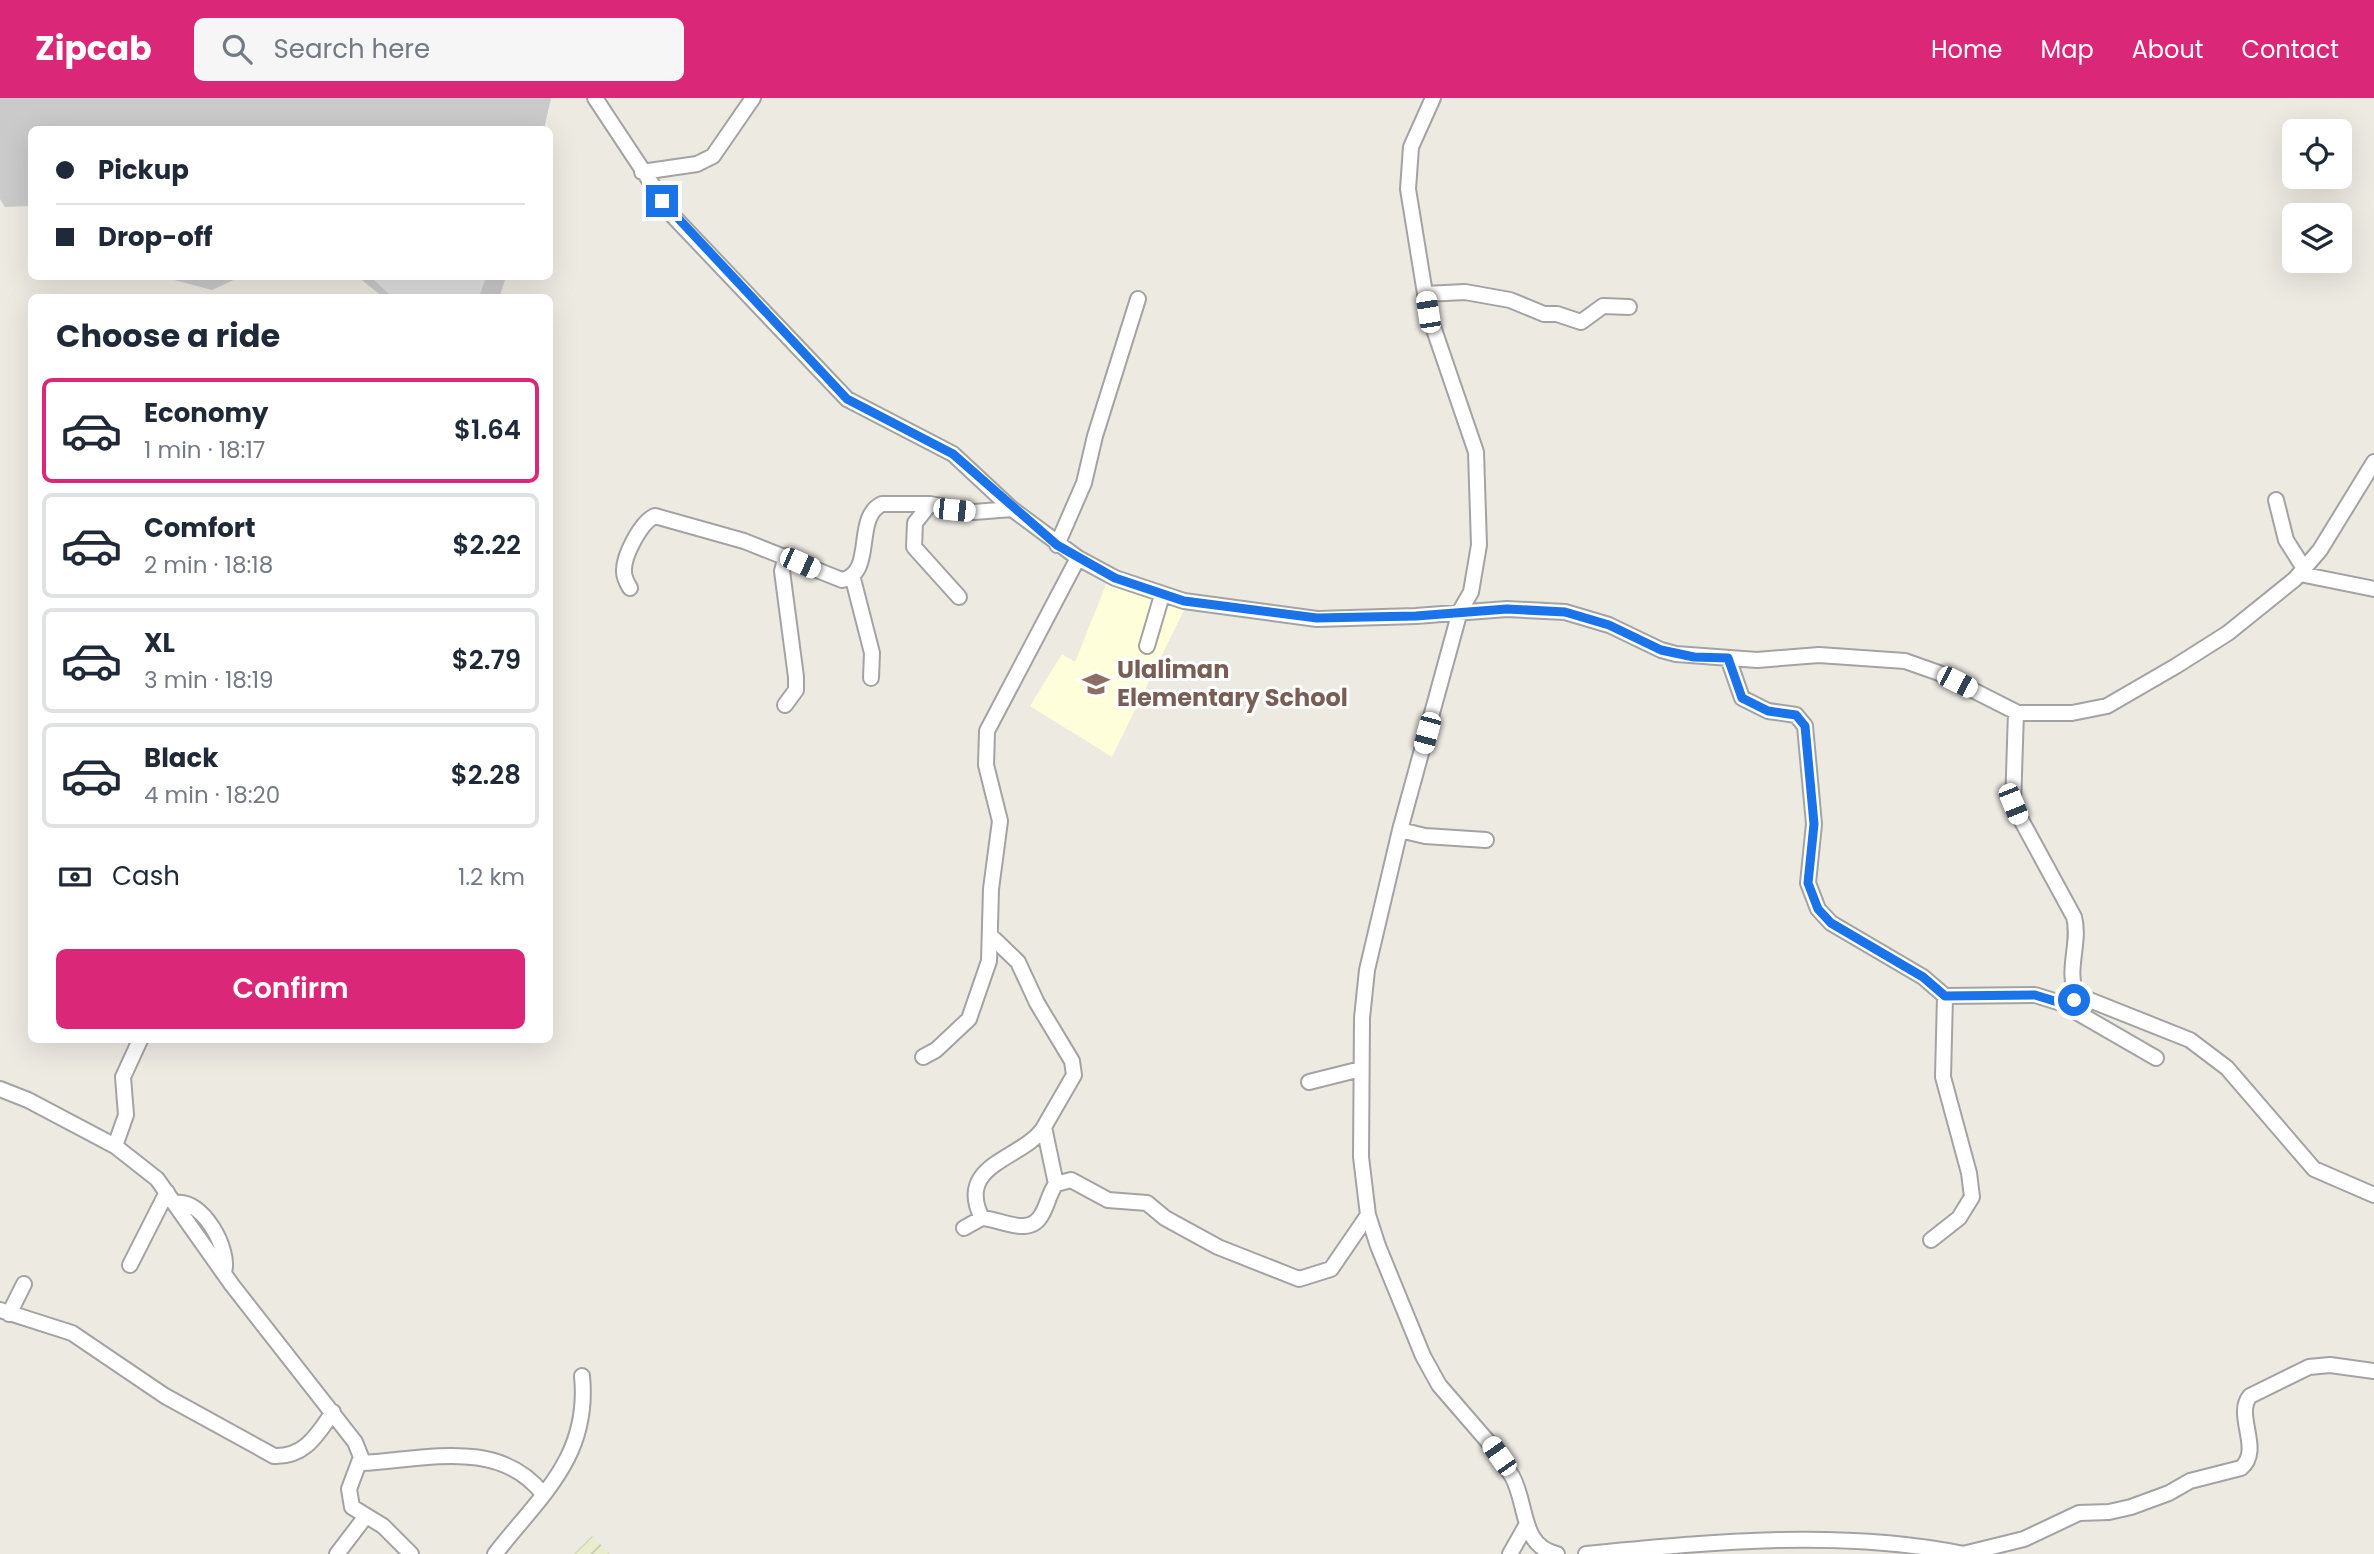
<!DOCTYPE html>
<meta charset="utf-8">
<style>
body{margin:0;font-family:Poppins,sans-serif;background:#f6f6f7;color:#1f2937;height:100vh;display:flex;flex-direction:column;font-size:26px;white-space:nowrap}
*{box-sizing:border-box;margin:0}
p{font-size:23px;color:#747a83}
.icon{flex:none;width:38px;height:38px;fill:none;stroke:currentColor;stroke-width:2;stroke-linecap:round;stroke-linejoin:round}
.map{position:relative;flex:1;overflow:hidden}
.panel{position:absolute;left:28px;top:196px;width:525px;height:749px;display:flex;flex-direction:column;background:#fff;border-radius:10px;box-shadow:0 7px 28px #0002}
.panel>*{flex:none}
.top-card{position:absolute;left:28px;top:28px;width:525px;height:154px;border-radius:10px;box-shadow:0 7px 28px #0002;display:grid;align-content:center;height:154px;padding:0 28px;background:#fff}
.fabs{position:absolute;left:2282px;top:21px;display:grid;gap:14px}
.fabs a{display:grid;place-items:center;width:70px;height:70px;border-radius:10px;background:#fff;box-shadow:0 7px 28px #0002;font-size:35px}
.end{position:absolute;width:32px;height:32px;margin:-16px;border:9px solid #1a73e8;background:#fff;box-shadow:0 0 0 4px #fff}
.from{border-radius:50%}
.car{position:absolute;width:21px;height:42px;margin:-21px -10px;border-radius:9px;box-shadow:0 0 5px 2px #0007;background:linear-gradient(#fff 24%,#345 0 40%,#fff 0 76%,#345 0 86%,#fff 0)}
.top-card b{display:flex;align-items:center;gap:24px;height:66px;font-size:26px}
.top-card b+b{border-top:2px solid #e0e1e3}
.top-card i{width:18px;height:18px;background:#1f2937}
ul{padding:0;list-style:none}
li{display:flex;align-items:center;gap:21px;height:105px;margin:0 14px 10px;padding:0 14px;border:4px solid #e0e1e3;border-radius:10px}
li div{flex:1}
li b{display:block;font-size:26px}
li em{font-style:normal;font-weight:600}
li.on{border-color:#db2777}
li>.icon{width:63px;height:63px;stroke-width:1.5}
h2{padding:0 28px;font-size:32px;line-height:84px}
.pay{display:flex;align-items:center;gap:18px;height:77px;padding:0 28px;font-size:26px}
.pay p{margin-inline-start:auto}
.primary-button{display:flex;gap:14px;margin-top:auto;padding:14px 28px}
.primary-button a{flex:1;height:80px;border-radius:10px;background:#db2777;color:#fff;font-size:28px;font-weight:600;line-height:80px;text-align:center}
header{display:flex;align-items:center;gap:42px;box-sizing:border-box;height:98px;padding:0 35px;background:#db2777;color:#fff}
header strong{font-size:33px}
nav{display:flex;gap:38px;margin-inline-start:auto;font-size:24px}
.search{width:490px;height:63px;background:#f6f6f7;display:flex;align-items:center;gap:18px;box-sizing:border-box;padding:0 24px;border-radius:10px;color:#747a83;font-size:26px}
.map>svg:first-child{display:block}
</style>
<header>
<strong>Zipcab</strong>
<div class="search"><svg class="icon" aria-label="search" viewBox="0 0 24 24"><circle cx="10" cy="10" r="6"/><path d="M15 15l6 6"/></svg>Search here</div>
<nav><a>Home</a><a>Map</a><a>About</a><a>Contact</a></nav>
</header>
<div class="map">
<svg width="2374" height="1456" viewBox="0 0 2374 1456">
<defs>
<pattern id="farmland-furrows" width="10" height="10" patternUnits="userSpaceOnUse" patternTransform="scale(1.75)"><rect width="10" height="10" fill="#e9eccd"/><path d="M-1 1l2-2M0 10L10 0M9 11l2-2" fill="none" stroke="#c7caaf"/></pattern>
</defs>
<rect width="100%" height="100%" fill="#edeae2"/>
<path fill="#fefeda" d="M 1107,484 L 1184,512 L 1112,659 L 1030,608 L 1062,556 L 1075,564 Z"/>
<path fill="#cacaca" d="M 0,0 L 551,0 L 544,31 L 32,32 L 31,108 L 5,109 L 0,101 Z
M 163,179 L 240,179 L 212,192 Z
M 358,179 L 506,179 L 499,200 L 383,199 Z"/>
<path fill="url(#farmland-furrows)" d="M 592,1438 L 610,1456 L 574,1456 Z"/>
<path fill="#e0e0e0" d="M 375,179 L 486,178 L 486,179 L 479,199 L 393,200 L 374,182 Z"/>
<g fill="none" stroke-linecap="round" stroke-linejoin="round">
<g stroke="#a3a3a3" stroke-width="18">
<path id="minor" d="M 595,0 L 673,118 L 847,301 L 953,356 L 1012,411 L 1078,460 L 1115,480 L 1184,503 L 1317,521 L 1416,518 L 1507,511 L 1565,514 L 1609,527 L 1661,552 L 1676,556 L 1757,562 L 1819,557 L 1905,563 L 1939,575 L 2018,615 L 2072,615 L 2107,608 L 2176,568 L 2228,535 L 2295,481 L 2320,452 L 2374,364
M 1433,0 L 1411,49 L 1408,91 L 1428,214 L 1476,354 L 1479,447 L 1471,494 L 1460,513 L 1400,732 L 1367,872 L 1362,920 L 1361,1059 L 1368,1117 L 1378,1148 L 1423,1258 L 1439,1287 L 1490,1346 L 1512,1378 C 1528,1407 1520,1448 1557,1456
M 642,74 L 697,66 L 713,58 L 753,0
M 1425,196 L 1465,194 L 1510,202 L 1544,216 L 1557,216 L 1581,224 L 1603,208 L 1629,209
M 2276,402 L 2286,442 L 2305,472
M 930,406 L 915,425 L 914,449 L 959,499
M 1057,447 L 1084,385 L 1095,338 L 1138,201
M 2300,476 L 2374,491
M 852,477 L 872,555 L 871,580
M 630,490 C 627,485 624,479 624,474 C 623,458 641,424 655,418 L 744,443 L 842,482 C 876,475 853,419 882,406 L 930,406 L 974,414 L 1012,411
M 1147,548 L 1162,497
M 1728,560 L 1742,600 L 1768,613 L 1796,617 L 1805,628 L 1814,726 L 1808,785 L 1818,811 L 1831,825 L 1923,879 L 1945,898 L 2035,897 L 2064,906 L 2074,902 L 2077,897
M 785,607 L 796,592 L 796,579 L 782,473 L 786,458
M 2016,614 L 2013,707 L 2074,819 C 2081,845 2065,873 2077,897 L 2190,942 L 2227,970 L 2314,1071 L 2374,1097
M 1400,732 L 1425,738 L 1486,742
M 991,838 L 1018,864 L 1037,905 L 1072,963 L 1074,977 L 1044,1029 L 1056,1086
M 2069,906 L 2078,915 L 2156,960
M 923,959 L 936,952 L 969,921 L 989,863 L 991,791 L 1000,723 L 986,667 L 987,633 L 1078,460
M 1309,984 L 1361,971
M 0,991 L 28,1002 L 115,1048 L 157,1081 L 232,1187 L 355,1344 L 361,1359 L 349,1391 L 352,1409 L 383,1428 L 411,1456
M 115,1048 L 126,1017 L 123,979 L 140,942
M 176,1105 C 202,1100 231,1152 224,1174
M 982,1120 C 954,1065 1025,1061 1044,1029
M 964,1130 L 982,1120 C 1001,1121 1030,1140 1042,1116 C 1048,1106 1049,1095 1056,1086 L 1071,1082 L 1108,1102 L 1147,1105 L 1165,1120 L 1218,1149 L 1299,1181 L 1331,1171 L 1368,1117
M 1931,1142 L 1959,1120 L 1972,1099 L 1969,1075 L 1943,979 L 1945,898
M 130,1167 L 167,1094
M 0,1212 L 72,1235 L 165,1298 L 274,1358 C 305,1359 317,1337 333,1314
M 9,1216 L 24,1186
M 361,1365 C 423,1362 499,1339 543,1396
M 337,1456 L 366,1418
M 495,1456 C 541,1397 590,1359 582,1278
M 1510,1456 L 1527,1426
M 1586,1456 C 1711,1444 1840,1431 1964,1456
M 1963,1456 L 2024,1441 L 2079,1415 L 2109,1414 L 2131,1409 L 2169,1395 L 2190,1383 L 2241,1370 C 2263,1352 2234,1317 2250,1298 L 2309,1269 L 2330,1267 L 2374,1273"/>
</g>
<use href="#minor" stroke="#fff" stroke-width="14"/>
</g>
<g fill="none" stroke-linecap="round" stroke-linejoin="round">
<path stroke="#1a73e8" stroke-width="9" d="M 662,103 L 847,301 L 953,356 L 1057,447 L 1115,480 L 1184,503 L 1317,520 L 1416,518 L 1507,511 L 1565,514 L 1609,527 L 1661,552 L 1694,559 L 1728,560 L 1742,600 L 1768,613 L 1796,617 L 1805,628 L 1814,726 L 1808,785 L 1818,811 L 1831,825 L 1923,879 L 1945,898 L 2035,897 L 2064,906 L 2074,902"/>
</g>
<defs>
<g id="school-bare" transform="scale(2.1)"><path d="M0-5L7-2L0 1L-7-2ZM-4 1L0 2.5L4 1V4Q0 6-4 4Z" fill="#8d6e63" stroke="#fff" stroke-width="2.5" paint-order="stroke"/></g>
</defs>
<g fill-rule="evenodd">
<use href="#school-bare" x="1096" y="586"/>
</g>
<g text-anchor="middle" stroke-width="6" stroke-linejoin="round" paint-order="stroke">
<g font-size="24" font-weight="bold" fill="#785e54" stroke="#fff" text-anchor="start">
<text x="1117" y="580">Ulaliman<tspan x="1117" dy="28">Elementary School</tspan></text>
</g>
</g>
</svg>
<div class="fabs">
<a><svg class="icon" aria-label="locate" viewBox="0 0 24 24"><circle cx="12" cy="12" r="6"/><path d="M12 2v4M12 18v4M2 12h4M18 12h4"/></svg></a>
<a><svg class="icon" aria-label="layers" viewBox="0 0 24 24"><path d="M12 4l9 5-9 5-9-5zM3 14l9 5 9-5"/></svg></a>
</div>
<i class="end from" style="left:2074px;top:902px"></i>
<i class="end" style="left:662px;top:103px"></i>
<i class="car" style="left:1428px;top:214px;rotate:351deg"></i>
<i class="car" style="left:954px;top:412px;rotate:96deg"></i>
<i class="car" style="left:800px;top:465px;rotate:114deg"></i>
<i class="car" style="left:1957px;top:584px;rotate:117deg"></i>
<i class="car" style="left:1427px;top:635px;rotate:195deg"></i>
<i class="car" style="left:2013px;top:706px;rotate:158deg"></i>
<i class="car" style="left:1499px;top:1358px;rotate:325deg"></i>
<div class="top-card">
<b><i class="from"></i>Pickup</b>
<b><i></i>Drop-off</b>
</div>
<section class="panel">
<h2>Choose a ride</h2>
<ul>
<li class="on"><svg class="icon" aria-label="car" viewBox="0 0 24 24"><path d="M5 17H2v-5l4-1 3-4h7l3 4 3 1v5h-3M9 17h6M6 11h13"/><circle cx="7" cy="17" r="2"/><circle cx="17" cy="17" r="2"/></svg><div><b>Economy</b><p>1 min · 18:17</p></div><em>$1.64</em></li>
<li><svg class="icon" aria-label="car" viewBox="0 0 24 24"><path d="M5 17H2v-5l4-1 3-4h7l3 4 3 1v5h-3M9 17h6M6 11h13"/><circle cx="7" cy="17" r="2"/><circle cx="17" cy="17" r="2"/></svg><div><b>Comfort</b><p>2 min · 18:18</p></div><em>$2.22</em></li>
<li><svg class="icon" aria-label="car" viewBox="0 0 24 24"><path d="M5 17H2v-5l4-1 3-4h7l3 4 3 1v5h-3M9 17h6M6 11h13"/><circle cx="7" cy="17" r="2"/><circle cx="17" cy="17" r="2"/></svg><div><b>XL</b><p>3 min · 18:19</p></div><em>$2.79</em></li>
<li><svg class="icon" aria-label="car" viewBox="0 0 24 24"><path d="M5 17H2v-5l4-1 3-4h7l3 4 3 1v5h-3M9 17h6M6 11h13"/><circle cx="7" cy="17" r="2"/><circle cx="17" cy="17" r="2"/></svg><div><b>Black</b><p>4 min · 18:20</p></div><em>$2.28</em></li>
</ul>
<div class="pay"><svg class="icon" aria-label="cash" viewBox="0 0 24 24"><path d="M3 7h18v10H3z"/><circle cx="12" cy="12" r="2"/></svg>Cash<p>1.2 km</p></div>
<div class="primary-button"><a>Confirm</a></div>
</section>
</div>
